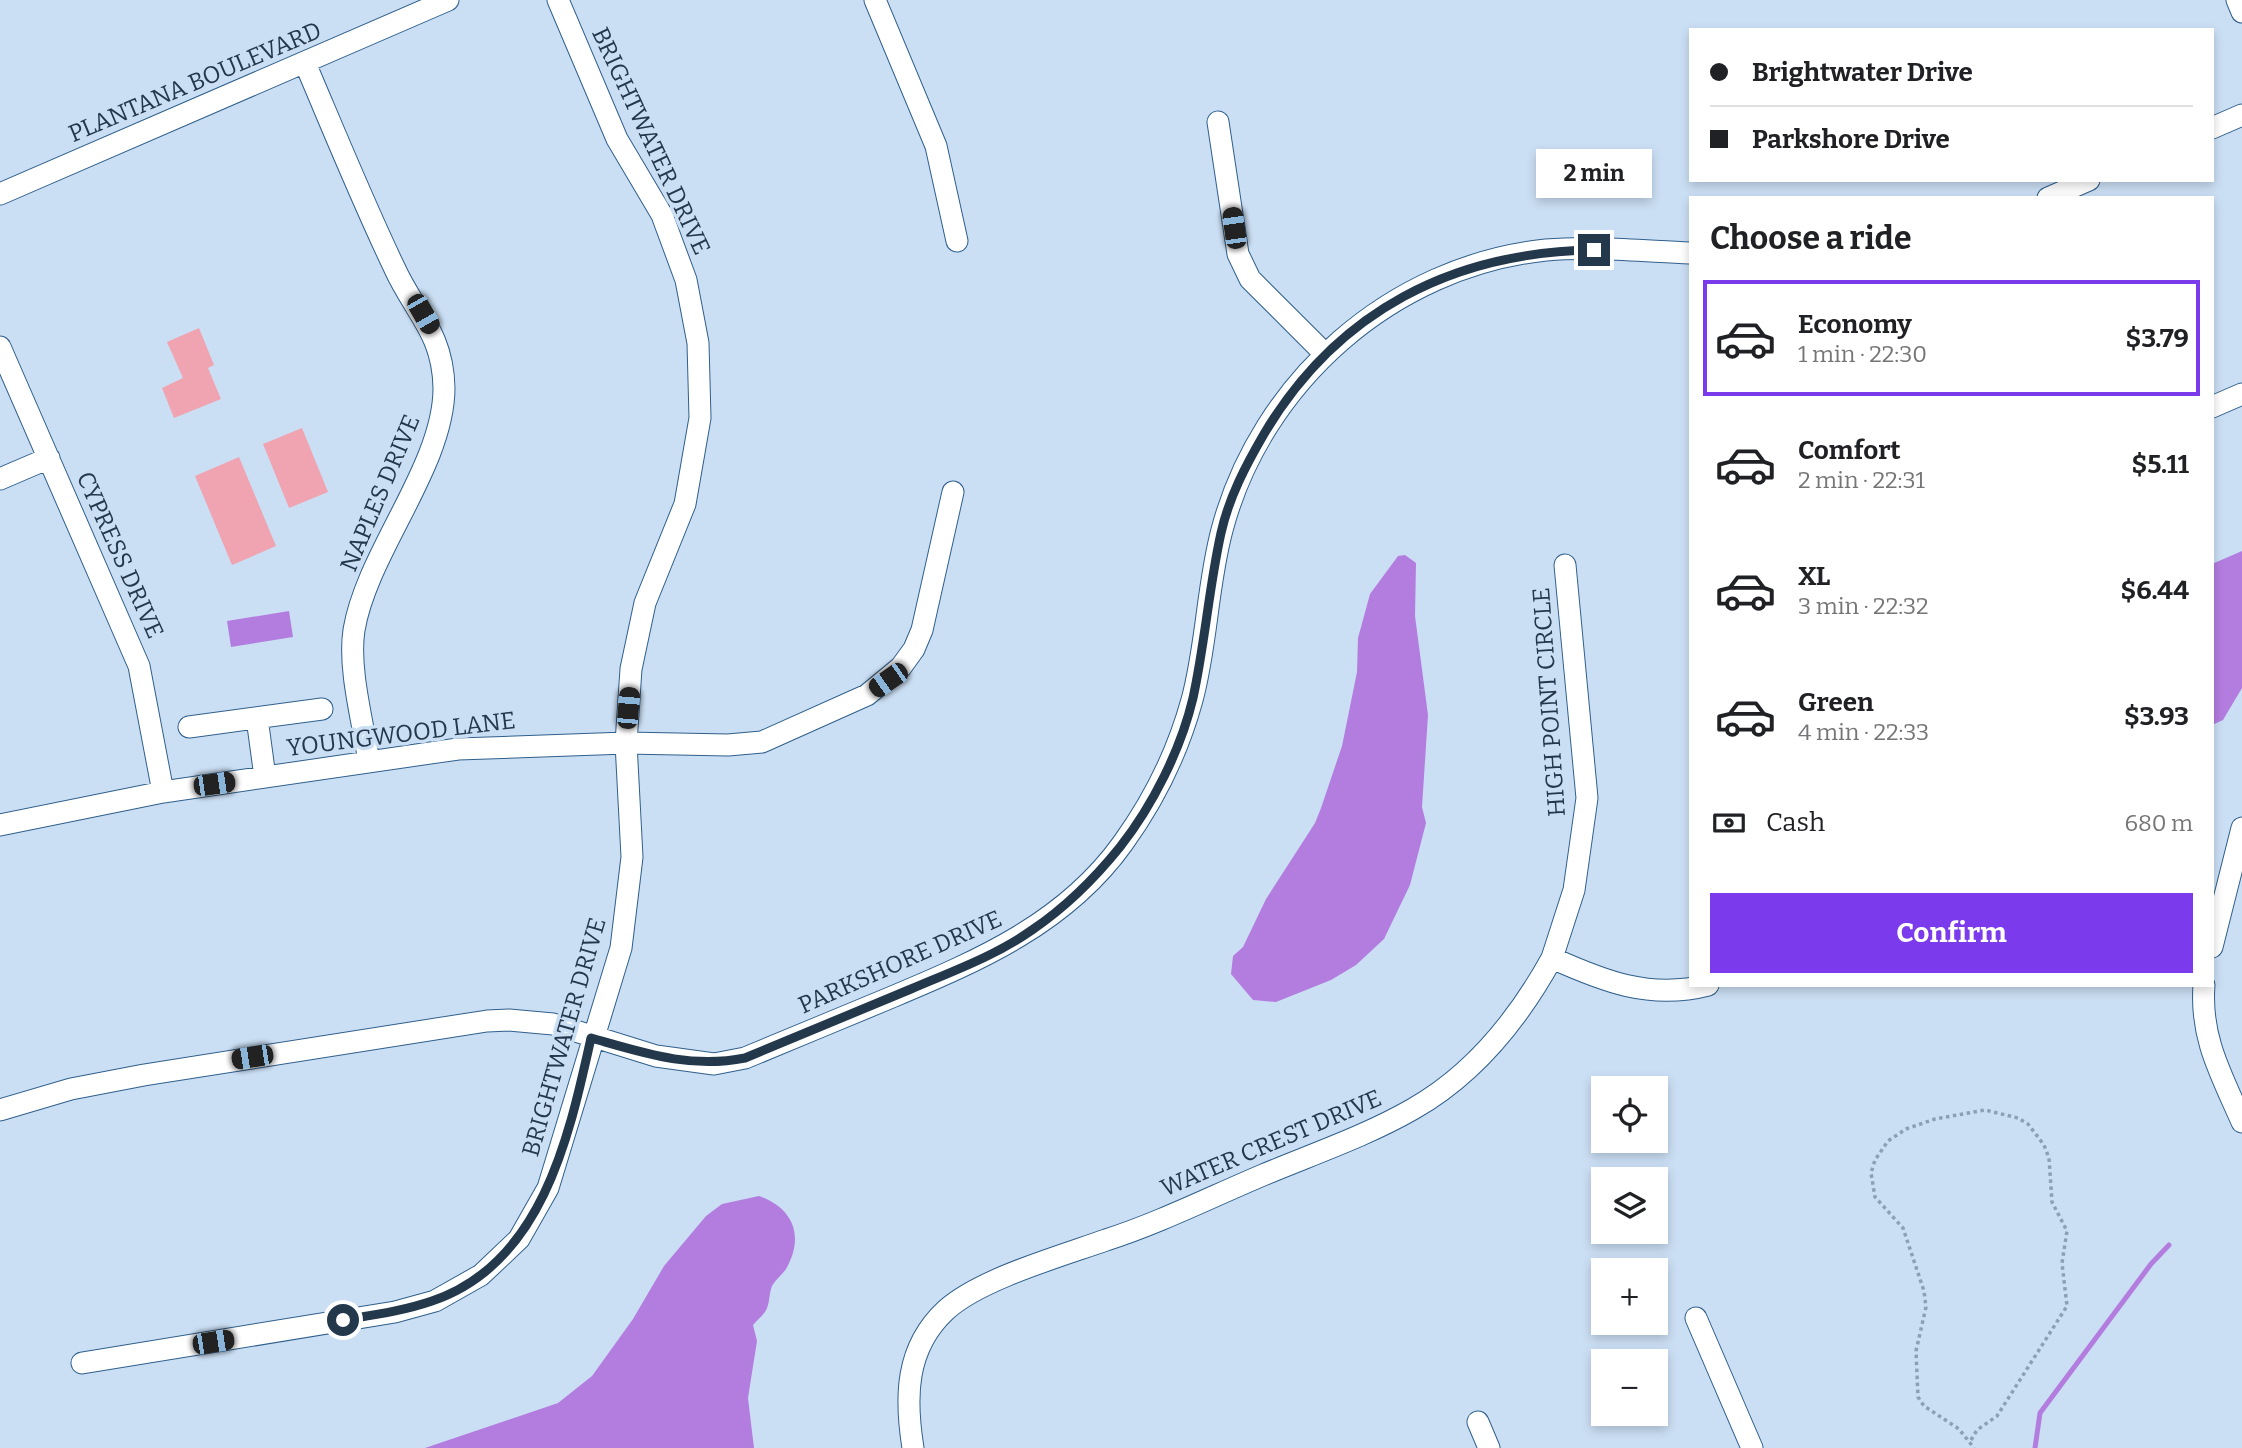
<!DOCTYPE html>
<meta charset="utf-8">
<style>
body{margin:0;font-family:Bitter,serif;background:#f2f2f2;color:#202124;height:100vh;display:flex;flex-direction:column;font-size:26px;white-space:nowrap}
*{box-sizing:border-box;margin:0}
p{font-size:23px;color:#757577}
.icon{flex:none;width:38px;height:38px;fill:none;stroke:currentColor;stroke-width:2;stroke-linecap:round;stroke-linejoin:round}
.map{position:relative;flex:1;overflow:hidden}
.details{position:absolute;left:1689px;top:196px;width:525px;height:791px;display:flex;flex-direction:column;background:#fff;border-radius:0px;box-shadow:0 4px 10px #0003}
.details>*{flex:none}
.banner{position:absolute;left:1689px;top:28px;width:525px;height:154px;border-radius:0px;box-shadow:0 4px 10px #0003;display:grid;align-content:center;height:154px;padding:0 21px;background:#fff}
.tools{position:absolute;left:1591px;top:1076px;display:grid;gap:14px}
.tools a{display:grid;place-items:center;width:77px;height:77px;border-radius:0px;background:#fff;box-shadow:0 4px 10px #0003;font-size:35px}
.end{position:absolute;width:32px;height:32px;margin:-16px;border:9px solid #24384c;background:#fff;box-shadow:0 0 0 4px #fff}
.from{border-radius:50%}
.bubble{position:absolute;height:49px;border-radius:0px;background:#fff;box-shadow:0 4px 10px #0003;font-size:23px;font-weight:700;line-height:49px;text-align:center}
.car{position:absolute;width:21px;height:42px;margin:-21px -10px;border-radius:9px;box-shadow:0 0 5px 2px #0007;background:linear-gradient(#222 24%,#8ab4d8 0 40%,#222 0 76%,#8ab4d8 0 86%,#222 0)}
.banner b{display:flex;align-items:center;gap:24px;height:66px;font-size:26px}
.banner b+b{border-top:2px solid #e0e0e0}
.banner i{width:18px;height:18px;background:#202124}
ul{padding:0;list-style:none}
li{display:flex;align-items:center;gap:21px;height:116px;margin:0 14px 10px;padding:0 7px;border:4px solid transparent;border-radius:0px}
li div{flex:1}
li b{display:block;font-size:26px}
li em{font-style:normal;font-weight:700}
li.active{border-color:#7c3aed}
li>.icon{width:63px;height:63px;stroke-width:1.5}
h2{padding:0 21px;font-size:32px;line-height:84px}
.pay{display:flex;align-items:center;gap:18px;height:77px;padding:0 21px;font-size:26px}
.pay p{margin-inline-start:auto}
.button{display:flex;gap:14px;margin-top:auto;padding:14px 21px}
.button a{flex:1;height:80px;border-radius:0px;background:#7c3aed;color:#fff;font-size:28px;font-weight:700;line-height:80px;text-align:center}
.map>svg:first-child{display:block}
</style>
<div class="map">
<svg width="2242" height="1448" viewBox="0 0 2242 1448">
<rect width="100%" height="100%" fill="#cbdff4"/>
<path fill="#f0a3b0" d="M 199,328 L 214,365 L 208,368 L 221,399 L 174,418 L 162,388 L 183,378 L 167,342 Z
M 302,428 L 328,492 L 289,508 L 263,444 Z
M 239,457 L 276,546 L 232,565 L 195,476 Z"/>
<path fill="#b37ddf" d="M 2242,551 L 2242,688 L 2223,720 L 2212,725 L 2212,564 Z
M 1405,555 L 1416,563 L 1415,616 L 1428,715 L 1422,807 L 1426,823 L 1410,885 L 1384,939 L 1356,965 L 1331,980 L 1276,1002 L 1253,1000 L 1231,974 L 1233,956 L 1243,947 L 1266,899 L 1315,823 L 1321,808 L 1342,746 L 1357,672 L 1358,638 L 1370,594 L 1398,556 Z
M 289,611 L 293,637 L 231,647 L 227,621 Z
M 759,1196 C 793,1208 805,1236 786,1269 C 782,1275 775,1280 772,1286 C 769,1293 770,1301 767,1308 C 765,1314 758,1319 753,1325 L 757,1341 L 748,1398 L 754,1448 L 425,1448 L 558,1403 L 592,1376 L 633,1319 L 664,1266 L 706,1216 L 722,1204 Z"/>
<g fill="none" stroke-linecap="round" stroke-linejoin="round">
<path stroke="#b37ddf" stroke-width="5" d="M 2035,1448 L 2040,1413 L 2151,1264 L 2169,1245"/>
<g stroke="#2f5f8b" stroke-width="23">
<path id="minor" d="M 875,0 L 936,146 L 957,241
M 2237,0 L 2242,12
M 305,63 C 334,131 362,200 394,267 C 414,312 443,332 444,388 C 444,466 367,552 354,630 C 348,669 363,722 369,762
M 1218,122 L 1238,254 L 1250,279 L 1324,353
M 2212,128 L 2242,115
M 0,194 L 448,0
M 2048,198 L 2089,180
M 0,347 L 139,666 L 163,792
M 2212,407 L 2242,394
M 0,479 L 49,458
M 257,718 L 265,777
M 189,727 L 322,709
M 0,825 L 163,792 L 458,749 L 626,743 L 728,745 L 762,742 L 867,695 L 901,667 L 914,649 L 922,630 L 953,492
M 2212,947 L 2242,828
M 1552,958 L 1574,890 L 1587,798 L 1565,565
M 2204,985 C 2200,1038 2221,1074 2242,1122
M 0,1110 L 71,1089 L 144,1075 L 487,1021 L 509,1020 L 553,1024 L 656,1056 L 714,1064 L 745,1058 C 794,1038 843,1017 892,997 C 980,960 1066,923 1123,843 C 1154,800 1178,751 1192,700 C 1207,645 1207,586 1222,530 C 1261,382 1392,266 1546,250 C 1593,246 1643,251 1690,253
M 1696,1318 L 1752,1448
M 82,1363 L 395,1312 L 435,1301 L 481,1275 L 519,1239 L 548,1188 L 621,948 L 632,857 L 626,743 L 631,669 L 645,603 L 685,504 L 700,418 L 698,343 L 686,280 L 662,215 L 617,139 L 558,0
M 1478,1422 L 1489,1448
M 913,1448 C 905,1398 905,1348 946,1310 C 980,1279 1061,1256 1106,1240 C 1159,1223 1211,1197 1263,1175 C 1313,1154 1366,1136 1413,1109 C 1473,1075 1519,1018 1552,958 C 1603,981 1650,1000 1708,985"/>
</g>
<path stroke="#8ca0b5" stroke-width="3.5" stroke-dasharray="3.5 3.5" stroke-linecap="butt" d="M 1971,1440 L 1977,1430 L 1997,1416 L 2067,1306 L 2062,1263 L 2067,1231 L 2052,1202 L 2049,1158 L 2044,1145 L 2028,1124 L 2018,1118 L 1985,1110 L 1935,1119 L 1906,1129 L 1888,1141 L 1875,1160 L 1871,1173 L 1875,1197 L 1903,1228 L 1924,1291 L 1926,1307 L 1916,1351 L 1918,1397 L 1924,1406 L 1959,1429 L 1974,1448"/>
<use href="#minor" stroke="#fff" stroke-width="21"/>
</g>
<g fill="none" stroke-linecap="round" stroke-linejoin="round">
<path stroke="#24384c" stroke-width="9" d="M 343,1320 C 373,1315 403,1311 432,1301 C 542,1264 569,1137 591,1038 C 644,1053 690,1069 745,1058 C 801,1035 856,1012 911,989 C 953,971 995,956 1032,930 C 1066,907 1095,878 1120,847 C 1153,805 1181,749 1193,698 C 1205,643 1209,587 1221,533 C 1229,497 1246,465 1264,434 C 1337,311 1453,252 1594,250"/>
</g>
<g text-anchor="middle" stroke-width="7" stroke-linejoin="round" paint-order="stroke">
<g font-size="24" fill="#24384c" stroke="#cbdff4">
<text transform="translate(195 82) rotate(-23)" y="8">PLANTANA BOULEVARD</text>
<text transform="translate(651 141) rotate(65)" y="8">BRIGHTWATER DRIVE</text>
<text transform="translate(380 493) rotate(-67)" y="8">NAPLES DRIVE</text>
<text transform="translate(120 555) rotate(66)" y="8">CYPRESS DRIVE</text>
<text transform="translate(1549 702) rotate(-94)" y="8">HIGH POINT CIRCLE</text>
<text transform="translate(401 734) rotate(-7)" y="8">YOUNGWOOD LANE</text>
<text transform="translate(900 962) rotate(-24)" y="8">PARKSHORE DRIVE</text>
<text transform="translate(564 1037) rotate(-74)" y="8">BRIGHTWATER DRIVE</text>
<text transform="translate(1271 1143) rotate(-23)" y="8">WATER CREST DRIVE</text>
</g>
</g>
</svg>
<div class="tools">
<a><svg class="icon" aria-label="locate" viewBox="0 0 24 24"><circle cx="12" cy="12" r="6"/><path d="M12 2v4M12 18v4M2 12h4M18 12h4"/></svg></a>
<a><svg class="icon" aria-label="layers" viewBox="0 0 24 24"><path d="M12 4l9 5-9 5-9-5zM3 14l9 5 9-5"/></svg></a>
<a>+</a>
<a>−</a>
</div>
<i class="end from" style="left:343px;top:1320px"></i>
<i class="end" style="left:1594px;top:250px"></i>
<div class="bubble" style="left:1536px;top:149px;width:116px">2 min</div>
<i class="car" style="left:1234px;top:228px;rotate:352deg"></i>
<i class="car" style="left:423px;top:314px;rotate:150deg"></i>
<i class="car" style="left:888px;top:680px;rotate:235deg"></i>
<i class="car" style="left:628px;top:708px;rotate:5deg"></i>
<i class="car" style="left:214px;top:784px;rotate:82deg"></i>
<i class="car" style="left:252px;top:1057px;rotate:261deg"></i>
<i class="car" style="left:213px;top:1342px;rotate:81deg"></i>
<div class="banner">
<b><i class="from"></i>Brightwater Drive</b>
<b><i></i>Parkshore Drive</b>
</div>
<section class="details">
<h2>Choose a ride</h2>
<ul>
<li class="active"><svg class="icon" aria-label="car" viewBox="0 0 24 24"><path d="M5 17H2v-5l4-1 3-4h7l3 4 3 1v5h-3M9 17h6M6 11h13"/><circle cx="7" cy="17" r="2"/><circle cx="17" cy="17" r="2"/></svg><div><b>Economy</b><p>1 min · 22:30</p></div><em>$3.79</em></li>
<li><svg class="icon" aria-label="car" viewBox="0 0 24 24"><path d="M5 17H2v-5l4-1 3-4h7l3 4 3 1v5h-3M9 17h6M6 11h13"/><circle cx="7" cy="17" r="2"/><circle cx="17" cy="17" r="2"/></svg><div><b>Comfort</b><p>2 min · 22:31</p></div><em>$5.11</em></li>
<li><svg class="icon" aria-label="car" viewBox="0 0 24 24"><path d="M5 17H2v-5l4-1 3-4h7l3 4 3 1v5h-3M9 17h6M6 11h13"/><circle cx="7" cy="17" r="2"/><circle cx="17" cy="17" r="2"/></svg><div><b>XL</b><p>3 min · 22:32</p></div><em>$6.44</em></li>
<li><svg class="icon" aria-label="car" viewBox="0 0 24 24"><path d="M5 17H2v-5l4-1 3-4h7l3 4 3 1v5h-3M9 17h6M6 11h13"/><circle cx="7" cy="17" r="2"/><circle cx="17" cy="17" r="2"/></svg><div><b>Green</b><p>4 min · 22:33</p></div><em>$3.93</em></li>
</ul>
<div class="pay"><svg class="icon" aria-label="cash" viewBox="0 0 24 24"><path d="M3 7h18v10H3z"/><circle cx="12" cy="12" r="2"/></svg>Cash<p>680 m</p></div>
<div class="button"><a>Confirm</a></div>
</section>
</div>
